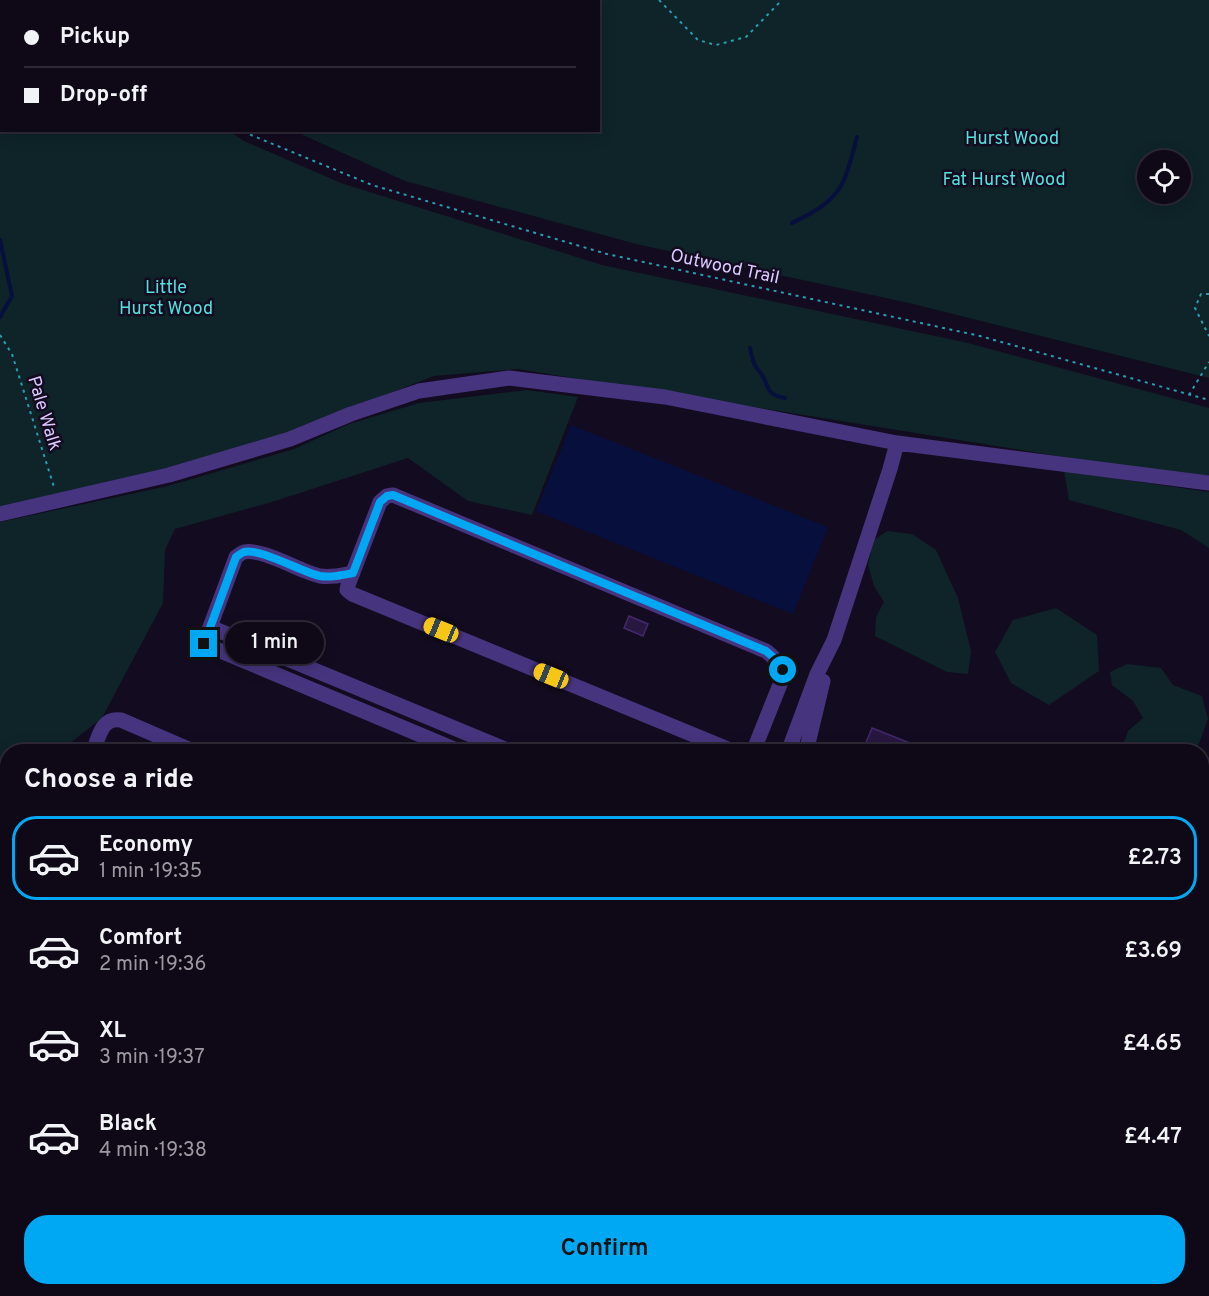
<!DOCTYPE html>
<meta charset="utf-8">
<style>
body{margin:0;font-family:Overpass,sans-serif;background:#171120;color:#f1f3f6;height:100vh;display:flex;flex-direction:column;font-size:22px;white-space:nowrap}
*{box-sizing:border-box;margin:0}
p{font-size:20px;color:#9b9aa1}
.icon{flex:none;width:33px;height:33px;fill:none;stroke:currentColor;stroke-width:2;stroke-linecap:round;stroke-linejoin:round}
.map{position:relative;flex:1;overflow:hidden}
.drawer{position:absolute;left:0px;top:744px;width:1209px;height:552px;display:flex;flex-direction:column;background:#0e0817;border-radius:24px 24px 0 0;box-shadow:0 3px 15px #0003,0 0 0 2px #2e2936}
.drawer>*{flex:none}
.guide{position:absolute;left:0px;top:0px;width:600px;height:132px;box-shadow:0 3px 15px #0003,0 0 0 2px #2e2936;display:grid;align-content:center;height:132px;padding:0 24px;background:#0e0817}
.fabs{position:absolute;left:1137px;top:150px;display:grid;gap:12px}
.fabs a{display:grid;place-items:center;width:54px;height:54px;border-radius:50%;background:#0e0817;box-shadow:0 3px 15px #0003,0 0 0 2px #2e2936;font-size:30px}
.end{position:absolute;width:27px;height:27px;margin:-14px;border:8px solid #00a8f4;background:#111;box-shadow:0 0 0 3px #111}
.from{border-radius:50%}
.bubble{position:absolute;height:42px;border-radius:21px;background:#0e0817;box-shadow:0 3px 15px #0003,0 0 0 2px #2e2936;font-size:20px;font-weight:600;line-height:42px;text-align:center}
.car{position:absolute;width:18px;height:36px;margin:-18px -9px;border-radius:8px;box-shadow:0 0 4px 2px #0007;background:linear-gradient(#f5c518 24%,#345 0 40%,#f5c518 0 76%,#345 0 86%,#f5c518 0)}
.guide b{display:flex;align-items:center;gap:21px;height:57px;font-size:22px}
.guide b+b{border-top:2px solid #2e2936}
.guide i{width:15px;height:15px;background:#f1f3f6}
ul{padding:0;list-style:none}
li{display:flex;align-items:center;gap:18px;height:84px;margin:0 12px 9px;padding:0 12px;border:3px solid transparent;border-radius:24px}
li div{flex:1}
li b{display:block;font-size:22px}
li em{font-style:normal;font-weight:600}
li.active{border-color:#00a8f4}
li>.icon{width:54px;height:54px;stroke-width:1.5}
h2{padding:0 24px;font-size:27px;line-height:72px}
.cta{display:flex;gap:12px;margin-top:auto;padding:12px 24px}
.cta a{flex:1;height:69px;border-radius:24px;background:#00a8f4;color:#111;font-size:24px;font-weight:600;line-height:69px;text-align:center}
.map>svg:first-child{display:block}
</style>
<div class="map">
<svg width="1209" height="1296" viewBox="0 0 1209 1296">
<rect width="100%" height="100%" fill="#130b1f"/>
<path fill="#0e2429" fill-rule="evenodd" d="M 0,0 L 44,0 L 46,1 L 2,2 L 2,130 L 229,131 L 244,141 L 341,183 L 602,265 L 968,343 L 1209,408 L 1209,479 L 1064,457 L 518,369 L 434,376 L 306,426 L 202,460 L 0,508 Z
M 92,0 L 1209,0 L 1209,378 L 909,303 L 636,244 L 405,181 L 294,131 L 598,130 L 598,2 L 94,2 ZM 1148,160 L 1180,160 L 1180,194 L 1148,194 Z
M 527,390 L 578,397 L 532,515 L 468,501 L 408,458 L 275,501 L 175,529 L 165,550 L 163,603 L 102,718 L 60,751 L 8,752 L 7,777 L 0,783 L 0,522 L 168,486 L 294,449 L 349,424 L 419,403 Z
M 1064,471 L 1209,492 L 1209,548 L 1181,530 L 1069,500 Z
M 887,531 L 912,534 L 936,550 L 958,598 L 971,651 L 968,674 L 947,672 L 875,636 L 876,617 L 884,602 L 874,586 L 868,565 L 874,540 Z
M 1056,608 L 1097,635 L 1099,671 L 1049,705 L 1011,683 L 995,652 L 1013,620 Z
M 1127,664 L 1161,668 L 1173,685 L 1202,696 L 1208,719 L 1198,746 L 1189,752 L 1128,751 L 1122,748 L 1128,731 L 1143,718 L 1133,701 L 1112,685 L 1110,672 Z
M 0,847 L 7,856 L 7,920 L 0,912 Z
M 0,971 L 8,980 L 8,1288 L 262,1288 L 268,1296 L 0,1296 Z
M 1209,1179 L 1209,1275 L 1202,1270 L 1202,1185 Z
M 339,1289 L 394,1289 L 404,1296 L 346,1296 Z
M 478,1289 L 526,1289 L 523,1296 L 494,1296 Z
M 629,1289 L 750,1289 L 760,1296 L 627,1296 Z"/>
<path fill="#070f3c" d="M 571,425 L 828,527 L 793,614 L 536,511 Z
M 1202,816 L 1209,819 L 1209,850 L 1202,847 Z
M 0,912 L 7,920 L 7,980 L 0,971 Z
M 1012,1288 L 1116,1289 L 1135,1296 L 1007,1296 Z
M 262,1289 L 339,1289 L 346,1296 L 268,1296 Z"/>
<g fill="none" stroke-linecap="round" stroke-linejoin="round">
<path stroke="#070f3c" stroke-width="4" d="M 0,107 L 2,106
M 792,223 C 812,213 833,203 843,182 C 849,169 853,152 857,137
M 0,240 L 12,296 L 0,317
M 750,348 C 751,354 753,362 756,367 C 758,370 760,372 762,375 C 770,388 766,395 785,398"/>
<path stroke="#070f3c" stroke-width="14" d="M 0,1067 L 8,1074
M 193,1288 L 199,1296"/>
</g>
<path fill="#281740" stroke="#44286d" stroke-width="1.5" d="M 629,616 L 648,624 L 643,636 L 624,628 Z
M 872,728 L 930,751 L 930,752 L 862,752 Z"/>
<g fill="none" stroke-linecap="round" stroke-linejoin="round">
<path stroke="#299eb3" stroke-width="2" stroke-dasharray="3 4.5" stroke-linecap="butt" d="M 60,0 L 62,2
M 463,0 L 464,2
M 659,0 L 698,40 L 716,45 L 746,37 L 782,0
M 581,2 L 583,0
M 244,130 L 251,135 L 372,185 L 607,254 L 980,336 L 1209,400
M 1209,294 L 1201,294 L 1195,308 L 1209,336
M 0,335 L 12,354 L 54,487
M 1189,395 L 1209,362
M 0,841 L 8,850
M 0,1025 L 8,1035
M 0,1098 L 8,1107
M 159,1288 L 167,1296
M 217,1288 L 222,1296
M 408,1288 L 418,1296"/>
<path stroke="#47347f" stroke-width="15" d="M 0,514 L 169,475 L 290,439 L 351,414 L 419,391 L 509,378 L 665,397 L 897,443 L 1209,483
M 353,573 C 342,575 332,578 320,576 C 301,572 262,548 244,552 C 241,553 239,555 236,557 L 210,627 L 512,752
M 210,627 L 204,644 L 461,752
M 93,752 C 99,737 101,717 121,720 L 195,752
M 735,752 L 352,594 L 347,590 L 348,585 L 380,502 L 387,496 L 393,495 L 766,651 C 775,658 782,665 783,677 L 753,752
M 788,752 L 817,674 L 834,640 L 890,469 L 897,443
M 806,752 L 823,681
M 1202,1059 L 1209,1062
M 532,1296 L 535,1288"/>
</g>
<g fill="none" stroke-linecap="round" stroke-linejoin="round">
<path stroke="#00a8f4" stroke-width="8" d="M 204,644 L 236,557 C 239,555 241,553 244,552 C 261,548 301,572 320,576 C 331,578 342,575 353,573 L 380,502 L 387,496 L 393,495 L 766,651 L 773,657 L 783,670"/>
</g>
<g text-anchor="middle" stroke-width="5" stroke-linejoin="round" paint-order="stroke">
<g font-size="18" fill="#51e2dd" stroke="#130b1f">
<text x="1012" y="144">Hurst Wood</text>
<text x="1004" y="185">Fat Hurst Wood</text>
<text x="166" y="293">Little<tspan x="166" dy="21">Hurst Wood</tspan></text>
</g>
<g font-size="18" fill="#dbc9ff" stroke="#130b1f">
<text transform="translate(725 266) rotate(12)" y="6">Outwood Trail</text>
<text transform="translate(45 413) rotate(73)" y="6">Pale Walk</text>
</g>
</g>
</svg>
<div class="fabs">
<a><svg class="icon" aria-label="locate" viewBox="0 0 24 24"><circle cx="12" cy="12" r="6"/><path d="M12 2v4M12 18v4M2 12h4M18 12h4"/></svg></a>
</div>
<i class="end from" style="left:783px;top:670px"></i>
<i class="end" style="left:204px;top:644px"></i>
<div class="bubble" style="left:225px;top:622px;width:99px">1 min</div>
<i class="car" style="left:441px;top:630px;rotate:292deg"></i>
<i class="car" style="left:551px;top:676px;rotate:292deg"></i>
<div class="guide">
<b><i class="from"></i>Pickup</b>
<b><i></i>Drop-off</b>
</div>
<section class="drawer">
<h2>Choose a ride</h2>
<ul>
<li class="active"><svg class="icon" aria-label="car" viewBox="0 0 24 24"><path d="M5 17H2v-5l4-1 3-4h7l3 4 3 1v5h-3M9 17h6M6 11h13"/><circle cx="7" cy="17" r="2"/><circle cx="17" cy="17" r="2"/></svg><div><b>Economy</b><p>1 min · 19:35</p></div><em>£2.73</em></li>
<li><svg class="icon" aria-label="car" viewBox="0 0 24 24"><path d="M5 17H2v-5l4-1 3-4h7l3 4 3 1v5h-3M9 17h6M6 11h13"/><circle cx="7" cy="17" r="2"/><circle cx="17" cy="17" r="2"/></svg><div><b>Comfort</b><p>2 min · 19:36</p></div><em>£3.69</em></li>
<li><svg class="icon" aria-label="car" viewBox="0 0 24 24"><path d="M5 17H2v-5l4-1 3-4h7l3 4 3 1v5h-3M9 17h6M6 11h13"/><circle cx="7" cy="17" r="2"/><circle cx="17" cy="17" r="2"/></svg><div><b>XL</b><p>3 min · 19:37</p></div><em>£4.65</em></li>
<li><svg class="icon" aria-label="car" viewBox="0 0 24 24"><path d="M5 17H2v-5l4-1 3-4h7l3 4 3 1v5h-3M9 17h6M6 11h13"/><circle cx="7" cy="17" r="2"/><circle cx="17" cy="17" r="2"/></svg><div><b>Black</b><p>4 min · 19:38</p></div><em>£4.47</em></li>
</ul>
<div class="cta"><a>Confirm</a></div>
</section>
</div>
